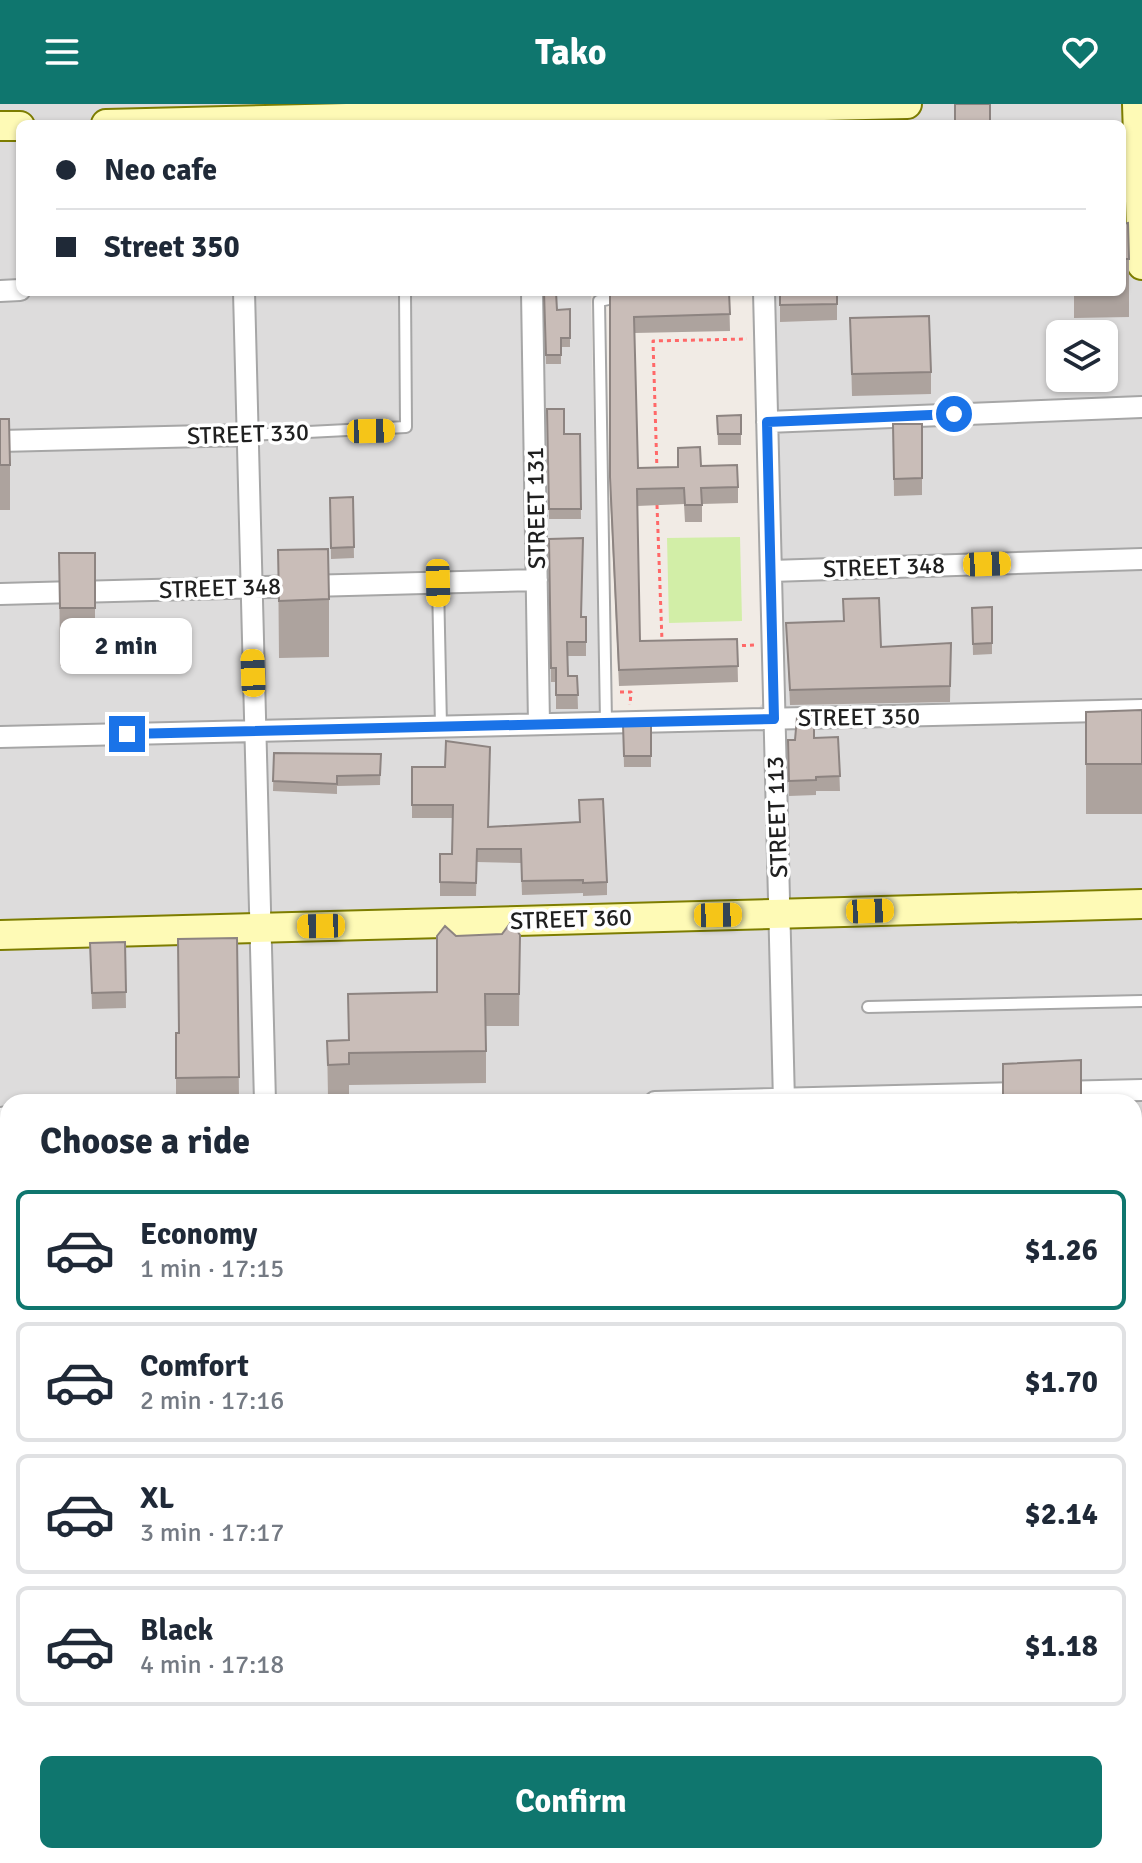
<!DOCTYPE html>
<meta charset="utf-8">
<style>
body{margin:0;font-family:Signika,sans-serif;background:#f2f2f3;color:#1f2937;height:100vh;display:flex;flex-direction:column;font-size:30px;white-space:nowrap}
*{box-sizing:border-box;margin:0}
p{font-size:26px;color:#747a83}
.icon{flex:none;width:44px;height:44px;fill:none;stroke:currentColor;stroke-width:2;stroke-linecap:round;stroke-linejoin:round}
.map{position:relative;flex:1;overflow:hidden}
.drawer{position:absolute;left:0px;top:990px;width:1142px;height:770px;display:flex;flex-direction:column;background:#fff;border-radius:24px 24px 0 0;box-shadow:0 2px 6px #0004}
.drawer>*{flex:none}
.top-card{position:absolute;left:16px;top:16px;width:1110px;height:176px;border-radius:12px;box-shadow:0 2px 6px #0004;display:grid;align-content:center;height:176px;padding:0 40px;background:#fff}
.tools{position:absolute;left:1046px;top:216px;display:grid;gap:16px}
.tools a{display:grid;place-items:center;width:72px;height:72px;border-radius:12px;background:#fff;box-shadow:0 2px 6px #0004;font-size:40px}
.end{position:absolute;width:36px;height:36px;margin:-18px;border:10px solid #1a73e8;background:#fff;box-shadow:0 0 0 4px #fff}
.from{border-radius:50%}
.bubble{position:absolute;height:56px;border-radius:12px;background:#fff;box-shadow:0 2px 6px #0004;font-size:26px;font-weight:700;line-height:56px;text-align:center}
.car{position:absolute;width:24px;height:48px;margin:-24px -12px;border-radius:10px;box-shadow:0 0 6px 2px #0007;background:linear-gradient(#f5c518 24%,#345 0 40%,#f5c518 0 76%,#345 0 86%,#f5c518 0)}
.top-card b{display:flex;align-items:center;gap:28px;height:76px;font-size:30px}
.top-card b+b{border-top:2px solid #e0e1e3}
.top-card i{width:20px;height:20px;background:#1f2937}
ul{padding:0;list-style:none}
li{display:flex;align-items:center;gap:24px;height:120px;margin:0 16px 12px;padding:0 24px;border:4px solid #e0e1e3;border-radius:12px}
li div{flex:1}
li b{display:block;font-size:30px}
li em{font-style:normal;font-weight:700}
li.current{border-color:#0f766e}
li>.icon{width:72px;height:72px;stroke-width:1.5}
h2{padding:0 40px;font-size:36px;line-height:96px}
.button{display:flex;gap:16px;margin-top:auto;padding:16px 40px}
.button a{flex:1;height:92px;border-radius:12px;background:#0f766e;color:#fff;font-size:32px;font-weight:700;line-height:92px;text-align:center}
header{display:flex;justify-content:space-between;align-items:center;height:104px;padding:0 40px;background:#0f766e;color:#fff;font-size:36px;font-weight:700}
.map>svg:first-child{display:block}
</style>
<header><svg class="icon" aria-label="menu" viewBox="0 0 24 24"><path d="M4 6h16M4 12h16M4 18h16"/></svg>Tako<svg class="icon" aria-label="heart" viewBox="0 0 24 24"><path d="M12 20l-8-8c-3-5 5-10 8-4 3-6 11-1 8 4z"/></svg></header>
<div class="map">
<svg width="1142" height="1759" viewBox="0 0 1142 1759">
<rect width="100%" height="100%" fill="#f1ebe5"/>
<path fill="#dddcdc" fill-rule="evenodd" d="M 0,0 L 1142,0 L 1142,1759 L 0,1759 ZM 20,20 L 1122,20 L 1122,188 L 752,188 L 757,192 L 770,590 L 757,606 L 600,608 L 591,188 L 20,188 ZM 1060,230 L 1104,230 L 1104,274 L 1060,274 ZM 8,998 L 1134,998 L 1134,1752 L 8,1752 Z"/>
<path fill="#fffce0" d="M 1142,1184 L 1142,1372 L 1134,1372 L 1134,1185 Z"/>
<path fill="#d2eea7" d="M 740,433 L 742,517 L 669,519 L 667,434 Z"/>
<g fill="none" stroke-linecap="round" stroke-linejoin="round">
<path stroke="#a2dae1" stroke-width="18" d="M 1134,1670 L 1142,1670
M 0,1698 L 8,1698"/>
<g stroke="#a6a6a6" stroke-width="14">
<path id="lane" d="M 247,331 L 406,323 L 405,188
M 438,479 L 441,622
M 606,618 L 599,197 L 623,192
M 868,903 L 1142,897
M 1134,1283 L 1142,1283"/>
</g>
<g stroke="#a6a6a6" stroke-width="24">
<path id="street" d="M 0,187 L 20,186
M 244,188 L 265,998
M 532,188 L 539,620
M 764,188 L 784,998
M 767,318 L 1142,303
M 0,337 L 247,331
M 771,467 L 1142,455
M 0,490 L 537,476
M 0,633 L 1142,606
M 655,998 L 1142,986
M 0,1014 L 8,1013
M 1134,1130 L 1142,1130
M 0,1166 L 8,1165
M 0,1314 L 8,1313
M 1134,1457 L 1142,1457
M 0,1488 L 8,1488
M 1134,1646 L 1142,1646
M 0,1674 L 8,1674
M 285,1752 L 285,1759
M 804,1752 L 804,1759"/>
</g>
<g stroke="#7d7d00" stroke-width="32">
<path id="secondary" d="M 1137,0 L 1142,161
M 106,20 L 907,0
M 0,22 L 20,22
M 0,831 L 1142,800"/>
</g>
<path stroke="#ff6868" stroke-width="3" stroke-dasharray="4 4" stroke-linecap="butt" d="M 657,367 L 653,237 L 747,235
M 657,401 L 662,537
M 734,542 L 754,541
M 620,588 L 631,588 L 630,601"/>
<use href="#lane" stroke="#fff" stroke-width="10"/>
<use href="#street" stroke="#fff" stroke-width="20"/>
<use href="#secondary" stroke="#fefab6" stroke-width="28"/>
</g>
<path fill="#ada39e" d="M 1122,120 L 1129,155 L 1129,213 L 1074,214 L 1074,188 L 1122,188 Z
M 544,188 L 557,206 L 570,205 L 570,243 L 561,243 L 561,260 L 546,260 Z
M 610,188 L 729,188 L 730,227 L 634,229 L 638,364 L 701,362 L 738,383 L 738,399 L 702,400 L 702,418 L 685,418 L 684,400 L 637,402 L 640,537 L 737,535 L 738,578 L 619,582 L 610,390 Z
M 780,188 L 837,188 L 837,216 L 780,218 Z
M 850,214 L 931,268 L 931,290 L 852,292 Z
M 547,305 L 564,330 L 580,330 L 581,415 L 549,415 Z
M 741,311 L 741,341 L 718,341 L 717,312 Z
M 0,315 L 10,361 L 10,406 L 0,406 Z
M 893,320 L 922,320 L 922,391 L 894,392 Z
M 353,393 L 354,454 L 331,455 L 330,394 Z
M 549,435 L 582,513 L 586,513 L 586,552 L 568,552 L 568,572 L 577,572 L 578,605 L 556,605 L 556,578 L 551,578 Z
M 278,446 L 329,495 L 329,553 L 279,554 Z
M 59,449 L 95,504 L 95,562 L 60,562 Z
M 992,503 L 992,550 L 973,551 L 972,504 Z
M 786,519 L 881,543 L 951,539 L 950,598 L 790,601 Z
M 1142,606 L 1142,710 L 1086,710 L 1086,608 Z
M 623,620 L 651,620 L 651,663 L 624,663 Z
M 838,633 L 840,687 L 816,687 L 816,691 L 789,692 L 788,636 Z
M 274,649 L 381,650 L 380,681 L 337,682 L 337,690 L 273,687 Z
M 412,663 L 488,723 L 579,718 L 579,696 L 607,778 L 607,791 L 583,792 L 583,789 L 522,791 L 521,759 L 477,758 L 476,792 L 440,792 L 440,750 L 452,750 L 453,714 L 412,714 Z
M 520,831 L 519,922 L 486,922 L 486,979 L 349,981 L 349,992 L 328,993 L 327,937 L 348,936 L 437,888 L 456,832 Z
M 237,834 L 239,993 L 176,994 L 176,929 L 179,929 Z
M 125,838 L 126,904 L 92,905 L 90,839 Z
M 1134,1165 L 1140,1233 L 1140,1252 L 1134,1252 Z
M 1134,1328 L 1142,1328 L 1142,1400 L 1134,1400 Z
M 65,1752 L 191,1752 L 191,1755 L 213,1759 L 65,1759 Z"/>
<path fill="#c9bdb8" stroke="#8d8481" stroke-width="2" d="M 955,0 L 990,0 L 990,20 L 955,20 Z
M 1128,119 L 1129,155 L 1122,155 L 1122,120 Z
M 544,188 L 556,188 L 557,206 L 570,205 L 570,234 L 561,234 L 561,251 L 546,251 Z
M 610,188 L 729,188 L 730,210 L 634,213 L 638,364 L 678,363 L 678,344 L 700,343 L 701,362 L 737,361 L 738,383 L 701,384 L 702,401 L 685,401 L 684,384 L 637,385 L 640,537 L 737,535 L 738,562 L 619,566 L 610,373 Z
M 780,188 L 837,188 L 837,200 L 780,201 Z
M 929,212 L 931,268 L 852,270 L 850,214 Z
M 547,305 L 564,305 L 564,330 L 580,330 L 581,405 L 549,405 Z
M 741,311 L 741,330 L 718,330 L 717,312 Z
M 0,315 L 9,315 L 10,361 L 0,361 Z
M 893,320 L 922,320 L 922,374 L 894,375 Z
M 353,393 L 354,443 L 331,444 L 330,394 Z
M 583,434 L 581,513 L 586,513 L 586,538 L 567,538 L 568,572 L 577,572 L 578,591 L 556,591 L 556,564 L 551,564 L 549,435 Z
M 328,445 L 329,495 L 279,497 L 278,446 Z
M 59,449 L 95,449 L 95,504 L 60,504 Z
M 879,494 L 881,543 L 951,539 L 950,582 L 790,586 L 786,519 L 844,517 L 843,495 Z
M 992,503 L 992,539 L 973,540 L 972,504 Z
M 1142,606 L 1142,660 L 1086,660 L 1086,608 Z
M 814,612 L 814,634 L 838,633 L 840,672 L 816,673 L 816,676 L 789,677 L 788,636 L 795,636 L 797,613 Z
M 623,620 L 651,620 L 651,652 L 624,652 Z
M 446,637 L 490,643 L 488,723 L 580,718 L 579,696 L 603,695 L 607,778 L 583,779 L 583,776 L 522,777 L 521,745 L 477,745 L 476,779 L 440,778 L 440,750 L 452,750 L 453,701 L 412,701 L 412,663 L 445,663 Z
M 274,649 L 381,650 L 380,671 L 337,672 L 337,680 L 273,677 Z
M 511,818 L 520,831 L 519,890 L 485,890 L 486,947 L 349,949 L 349,960 L 328,961 L 327,937 L 349,936 L 348,890 L 437,888 L 437,832 L 445,822 L 456,832 L 502,830 Z
M 237,834 L 239,973 L 176,974 L 176,929 L 179,929 L 178,835 Z
M 125,838 L 126,888 L 92,889 L 90,839 Z
M 1081,956 L 1081,998 L 1003,998 L 1003,960 Z
M 1134,1165 L 1138,1165 L 1140,1233 L 1134,1233 Z
M 1134,1328 L 1142,1328 L 1142,1386 L 1134,1386 Z
M 168,1752 L 191,1752 L 191,1755 L 213,1754 L 213,1759 L 168,1759 Z
M 442,1752 L 488,1752 L 488,1759 L 442,1759 Z"/>
<g fill="none" stroke-linecap="round" stroke-linejoin="round">
<path stroke="#1a73e8" stroke-width="10" d="M 127,630 L 774,615 L 767,318 L 954,310"/>
</g>
<g text-anchor="middle" stroke-width="7" stroke-linejoin="round" paint-order="stroke">
<g font-size="24" fill="#1f1f1f" stroke="#fff">
<text transform="translate(248 330) rotate(-2)" y="8">STREET 330</text>
<text transform="translate(536 404) rotate(-91)" y="8">STREET 131</text>
<text transform="translate(884 463) rotate(-2)" y="8">STREET 348</text>
<text transform="translate(220 484) rotate(-2)" y="8">STREET 348</text>
<text transform="translate(859 613) rotate(-1)" y="8">STREET 350</text>
<text transform="translate(777 713) rotate(-92)" y="8">STREET 113</text>
<text transform="translate(571 815) rotate(-2)" y="8">STREET 360</text>
</g>
</g>
</svg>
<div class="tools">
<a><svg class="icon" aria-label="layers" viewBox="0 0 24 24"><path d="M12 4l9 5-9 5-9-5zM3 14l9 5 9-5"/></svg></a>
</div>
<i class="end from" style="left:954px;top:310px"></i>
<i class="end" style="left:127px;top:630px"></i>
<div class="bubble" style="left:60px;top:514px;width:132px">2 min</div>
<i class="car" style="left:371px;top:327px;rotate:89deg"></i>
<i class="car" style="left:987px;top:460px;rotate:88deg"></i>
<i class="car" style="left:438px;top:479px;rotate:179deg"></i>
<i class="car" style="left:253px;top:569px;rotate:358deg"></i>
<i class="car" style="left:870px;top:807px;rotate:88deg"></i>
<i class="car" style="left:718px;top:811px;rotate:89deg"></i>
<i class="car" style="left:321px;top:822px;rotate:269deg"></i>
<div class="top-card">
<b><i class="from"></i>Neo cafe</b>
<b><i></i>Street 350</b>
</div>
<section class="drawer">
<h2>Choose a ride</h2>
<ul>
<li class="current"><svg class="icon" aria-label="car" viewBox="0 0 24 24"><path d="M5 17H2v-5l4-1 3-4h7l3 4 3 1v5h-3M9 17h6M6 11h13"/><circle cx="7" cy="17" r="2"/><circle cx="17" cy="17" r="2"/></svg><div><b>Economy</b><p>1 min · 17:15</p></div><em>$1.26</em></li>
<li><svg class="icon" aria-label="car" viewBox="0 0 24 24"><path d="M5 17H2v-5l4-1 3-4h7l3 4 3 1v5h-3M9 17h6M6 11h13"/><circle cx="7" cy="17" r="2"/><circle cx="17" cy="17" r="2"/></svg><div><b>Comfort</b><p>2 min · 17:16</p></div><em>$1.70</em></li>
<li><svg class="icon" aria-label="car" viewBox="0 0 24 24"><path d="M5 17H2v-5l4-1 3-4h7l3 4 3 1v5h-3M9 17h6M6 11h13"/><circle cx="7" cy="17" r="2"/><circle cx="17" cy="17" r="2"/></svg><div><b>XL</b><p>3 min · 17:17</p></div><em>$2.14</em></li>
<li><svg class="icon" aria-label="car" viewBox="0 0 24 24"><path d="M5 17H2v-5l4-1 3-4h7l3 4 3 1v5h-3M9 17h6M6 11h13"/><circle cx="7" cy="17" r="2"/><circle cx="17" cy="17" r="2"/></svg><div><b>Black</b><p>4 min · 17:18</p></div><em>$1.18</em></li>
</ul>
<div class="button"><a>Confirm</a></div>
</section>
</div>
